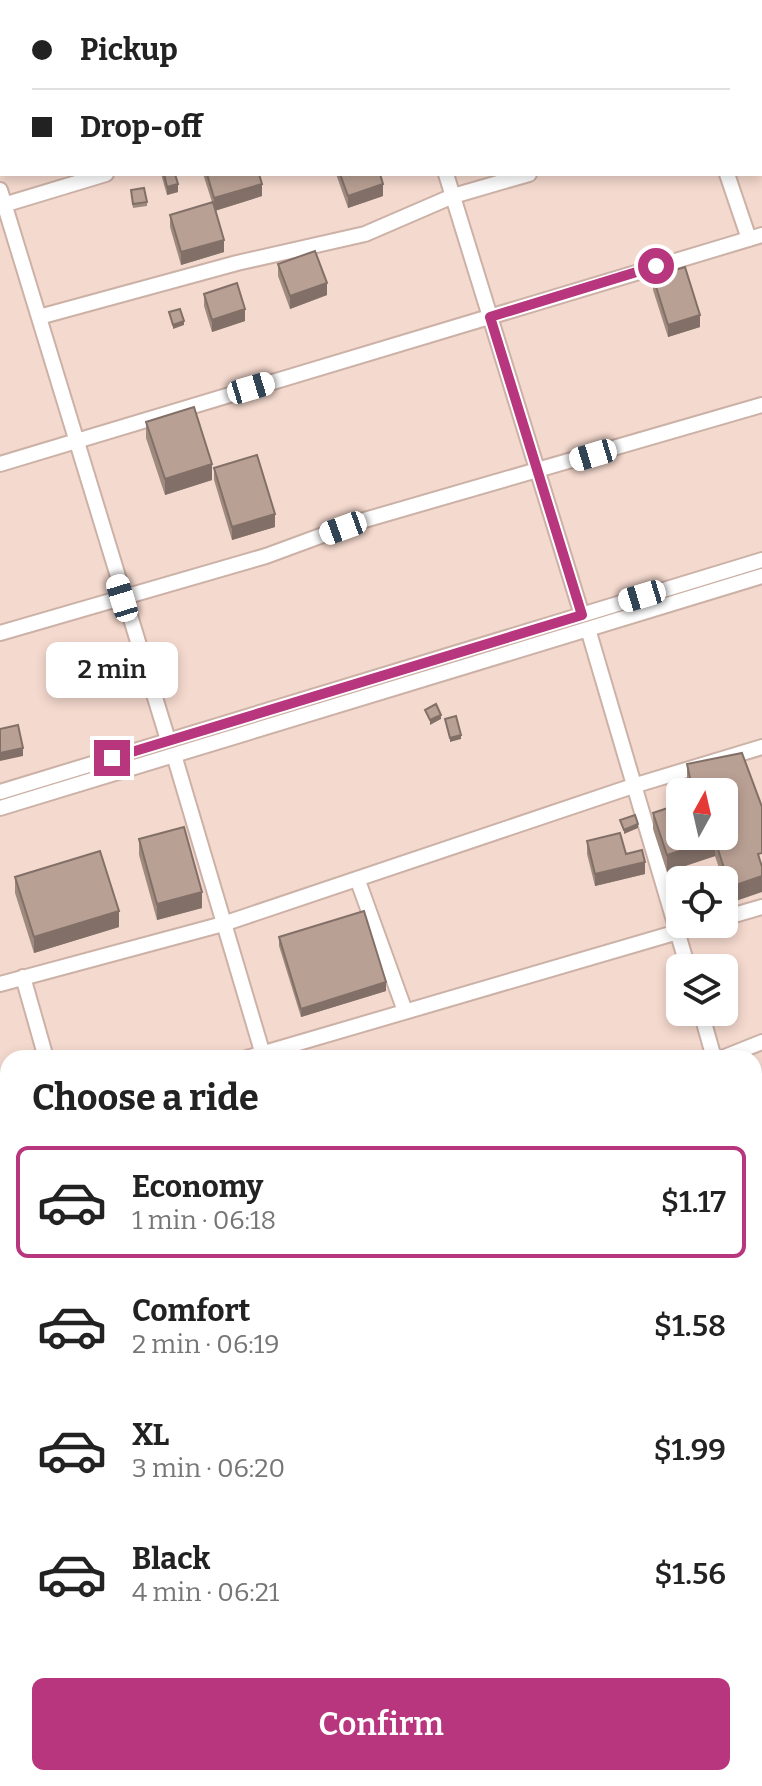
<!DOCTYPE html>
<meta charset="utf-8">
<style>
body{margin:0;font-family:Bitter,serif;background:#f6f6f6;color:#222;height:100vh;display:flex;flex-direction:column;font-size:30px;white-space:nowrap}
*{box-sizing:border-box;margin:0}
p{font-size:26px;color:#767676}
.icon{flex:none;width:44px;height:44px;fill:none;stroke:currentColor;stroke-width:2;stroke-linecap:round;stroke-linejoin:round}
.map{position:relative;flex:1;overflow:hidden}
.side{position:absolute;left:0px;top:1050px;width:762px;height:736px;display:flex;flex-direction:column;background:#fff;border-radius:24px 24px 0 0;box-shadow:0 4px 12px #0003}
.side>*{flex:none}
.top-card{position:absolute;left:0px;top:0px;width:762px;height:176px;box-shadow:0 4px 12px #0003;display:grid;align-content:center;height:176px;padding:0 32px;background:#fff}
.needle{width:52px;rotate:8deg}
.tools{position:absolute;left:666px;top:778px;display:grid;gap:16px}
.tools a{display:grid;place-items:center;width:72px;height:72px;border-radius:12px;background:#fff;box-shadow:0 4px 12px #0003;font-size:40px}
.end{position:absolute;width:36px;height:36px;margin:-18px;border:10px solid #b8367e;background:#fff;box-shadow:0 0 0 4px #fff}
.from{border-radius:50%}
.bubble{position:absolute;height:56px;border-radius:12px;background:#fff;box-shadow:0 4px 12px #0003;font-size:26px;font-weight:600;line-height:56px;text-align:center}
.car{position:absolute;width:24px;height:48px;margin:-24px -12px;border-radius:10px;box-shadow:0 0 6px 2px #0007;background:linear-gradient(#fff 24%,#345 0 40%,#fff 0 76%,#345 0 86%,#fff 0)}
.top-card b{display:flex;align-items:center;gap:28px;height:76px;font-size:30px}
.top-card b+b{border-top:2px solid #e0e0e0}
.top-card i{width:20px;height:20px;background:#222}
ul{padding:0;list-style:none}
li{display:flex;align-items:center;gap:24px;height:112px;margin:0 16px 12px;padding:0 16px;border:4px solid transparent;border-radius:12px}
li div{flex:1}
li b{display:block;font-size:30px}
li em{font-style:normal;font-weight:600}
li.active{border-color:#b8367e}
li>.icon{width:72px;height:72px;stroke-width:1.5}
h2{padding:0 32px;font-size:36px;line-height:96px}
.primary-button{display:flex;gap:16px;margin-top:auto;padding:16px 32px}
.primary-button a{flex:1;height:92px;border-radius:12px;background:#b8367e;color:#fff;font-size:32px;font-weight:600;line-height:92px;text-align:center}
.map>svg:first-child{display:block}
</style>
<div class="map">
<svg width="762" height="1786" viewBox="0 0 762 1786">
<rect width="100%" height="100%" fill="#f4d9ce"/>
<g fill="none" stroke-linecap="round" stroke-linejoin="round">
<g stroke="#ccb1a7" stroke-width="18">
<path id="street" d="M 175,0 L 175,2
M 392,0 L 393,2
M 259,2 L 265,0
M 681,2 L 688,0
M 0,80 L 2,80
M 760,106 L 762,105
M 446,174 L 582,615
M 727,174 L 749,239
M 0,190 L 168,740
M 0,206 L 106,174
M 39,317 L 237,263 L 365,234 L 453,196 L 529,174
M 0,464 L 762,235
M 588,629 L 688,968
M 0,633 L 266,556 L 361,521 L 762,405
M 174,755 L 264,1058
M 0,792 L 762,560
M 0,808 L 762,576
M 358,881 L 405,1011
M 724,918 L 762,907
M 23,977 L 46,1058
M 0,984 L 223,924 L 633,786 L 762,747
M 701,1012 L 714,1058
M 247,1058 L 705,924
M 722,1058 L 762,1042
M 0,1139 L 8,1136
M 754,1195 L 762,1222
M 0,1269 L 8,1266
M 0,1354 L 8,1380
M 0,1405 L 8,1402
M 754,1503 L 762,1502
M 0,1550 L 8,1548
M 127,1778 L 129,1786
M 480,1778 L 482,1786
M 212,1786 L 242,1778
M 602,1786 L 611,1783"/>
</g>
<g stroke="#ccb1a7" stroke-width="22">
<path id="secondary" d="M 754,1275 L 762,1269
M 0,1682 L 8,1678"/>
</g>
<use href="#street" stroke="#fff" stroke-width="14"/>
<use href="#secondary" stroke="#fff" stroke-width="18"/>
</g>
<path fill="#9f8a7f" d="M 161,174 L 175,174 L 178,192 L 167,195 Z
M 203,174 L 259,174 L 262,196 L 215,211 L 224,252 L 181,265 L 170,227 L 170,215 L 212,202 Z
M 336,174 L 380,174 L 383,196 L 348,208 Z
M 131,190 L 147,202 L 147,206 L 133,208 Z
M 278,264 L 327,295 L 290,309 L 278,276 Z
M 653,277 L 700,327 L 668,337 L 653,290 Z
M 204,294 L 245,321 L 212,332 L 204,306 Z
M 146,422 L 212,480 L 165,495 L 146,438 Z
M 214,468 L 275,527 L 232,540 L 214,480 Z
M 742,753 L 730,903 L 724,885 L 724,880 L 723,880 L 715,856 L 667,872 L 653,829 L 653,813 L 724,792 L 690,792 L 687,780 L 687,764 Z
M 139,839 L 202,908 L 157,920 L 139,855 Z
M 587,841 L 626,854 L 645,874 L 595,886 L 587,854 Z
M 15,877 L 119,927 L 34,953 L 15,893 Z
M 279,937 L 386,991 L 301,1017 L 279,946 Z
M 754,1383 L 762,1409 L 762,1476 L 754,1477 Z
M 383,1778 L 417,1778 L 417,1783 L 421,1782 L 420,1778 L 454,1778 L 456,1786 L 385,1786 Z
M 693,1778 L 722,1778 L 694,1783 Z"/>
<path fill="#827068" d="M 178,184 L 178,192 L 167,195 L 167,187 Z
M 262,184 L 262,196 L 214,211 L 214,198 Z
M 383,184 L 383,196 L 348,208 L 348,196 Z
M 224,240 L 224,252 L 181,265 L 181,252 Z
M 327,283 L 327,295 L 290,309 L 290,296 Z
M 245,309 L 245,321 L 212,332 L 212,320 Z
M 700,315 L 700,327 L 668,337 L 668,325 Z
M 184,321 L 184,325 L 173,329 L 173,325 Z
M 212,464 L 212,480 L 165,495 L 165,479 Z
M 275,514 L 275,527 L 232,540 L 232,527 Z
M 441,715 L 441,719 L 430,725 L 430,720 Z
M 461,735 L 461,739 L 450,742 L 450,738 Z
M 23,748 L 23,756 L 0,761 L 0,753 Z
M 638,824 L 638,828 L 624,834 L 624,830 Z
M 715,840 L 715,856 L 667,872 L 667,855 Z
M 645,862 L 645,874 L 595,886 L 595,874 Z
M 762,876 L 762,892 L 730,903 L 730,887 Z
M 202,892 L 202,908 L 157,920 L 157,904 Z
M 119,911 L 119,927 L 34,953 L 34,937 Z
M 386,982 L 386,991 L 301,1017 L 301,1009 Z
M 8,1507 L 8,1519 L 0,1521 L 0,1509 Z
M 8,1640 L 8,1653 L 0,1656 L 0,1643 Z
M 405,1778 L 417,1778 L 417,1786 L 388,1786 L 388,1783 Z
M 546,1778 L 584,1778 L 584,1780 L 563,1786 L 546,1786 Z"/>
<path fill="#b9a094" stroke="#827068" stroke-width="2" d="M 419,0 L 433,0 L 434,2 L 419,2 Z
M 762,34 L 762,64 L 760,65 L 760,35 Z
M 164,174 L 175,174 L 178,184 L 167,187 Z
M 207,174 L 259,174 L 262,184 L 214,198 Z
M 340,174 L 380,174 L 383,184 L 348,196 Z
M 144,188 L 147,202 L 133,204 L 131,190 Z
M 213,202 L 224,240 L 181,252 L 170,215 Z
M 315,251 L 327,283 L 290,296 L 278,264 Z
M 685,267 L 700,315 L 668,325 L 653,277 Z
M 237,283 L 245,309 L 212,320 L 204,294 Z
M 180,309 L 184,321 L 173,325 L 169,312 Z
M 194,407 L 212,464 L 165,479 L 146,422 Z
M 257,455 L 275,514 L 232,527 L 214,468 Z
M 436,704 L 441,715 L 430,720 L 425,710 Z
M 456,716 L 461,735 L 450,738 L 445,719 Z
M 18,725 L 23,748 L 0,753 L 0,729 Z
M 742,753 L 762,807 L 762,853 L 758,854 L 762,867 L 762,876 L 730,887 L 715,840 L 667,855 L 653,813 L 680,804 L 680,836 L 724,836 L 724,792 L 693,792 L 687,764 Z
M 635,815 L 638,824 L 624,830 L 620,820 Z
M 184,827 L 202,892 L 157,904 L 139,839 Z
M 620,833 L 626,854 L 642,850 L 645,862 L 595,874 L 587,841 Z
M 100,851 L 119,911 L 34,937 L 15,877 Z
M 364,911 L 386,982 L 301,1009 L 279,937 Z
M 754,1383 L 762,1409 L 762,1460 L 754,1460 Z
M 8,1463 L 8,1483 L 6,1483 L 8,1490 L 8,1507 L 0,1509 L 0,1465 Z
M 4,1600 L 8,1610 L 8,1640 L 0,1643 L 0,1602 Z
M 354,1778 L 356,1785 L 370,1781 L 371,1786 L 343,1786 L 342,1782 Z
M 386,1778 L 405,1778 L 388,1783 Z
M 423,1778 L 454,1778 L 456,1786 L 426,1786 Z
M 516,1778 L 522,1778 L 524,1786 L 500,1786 L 499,1783 Z
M 422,1781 L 423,1786 L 402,1786 Z"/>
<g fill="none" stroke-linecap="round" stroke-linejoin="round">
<path stroke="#b8367e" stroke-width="10" d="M 112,758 L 582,615 L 490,317 L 656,266"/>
</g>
</svg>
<div class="tools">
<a><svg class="needle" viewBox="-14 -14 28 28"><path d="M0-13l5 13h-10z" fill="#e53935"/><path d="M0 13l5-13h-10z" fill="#767676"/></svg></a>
<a><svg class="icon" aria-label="locate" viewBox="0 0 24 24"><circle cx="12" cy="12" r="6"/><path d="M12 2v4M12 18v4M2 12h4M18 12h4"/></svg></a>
<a><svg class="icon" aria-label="layers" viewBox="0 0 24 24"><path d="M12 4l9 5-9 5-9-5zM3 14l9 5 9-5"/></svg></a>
</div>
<i class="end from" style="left:656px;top:266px"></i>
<i class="end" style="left:112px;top:758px"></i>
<div class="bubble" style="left:46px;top:642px;width:132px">2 min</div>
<i class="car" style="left:251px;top:388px;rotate:73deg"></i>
<i class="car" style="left:593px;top:455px;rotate:253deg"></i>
<i class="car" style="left:343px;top:528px;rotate:250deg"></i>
<i class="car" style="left:642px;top:596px;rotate:253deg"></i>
<i class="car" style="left:122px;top:598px;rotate:343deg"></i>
<div class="top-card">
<b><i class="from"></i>Pickup</b>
<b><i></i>Drop-off</b>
</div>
<section class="side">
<h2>Choose a ride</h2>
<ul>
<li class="active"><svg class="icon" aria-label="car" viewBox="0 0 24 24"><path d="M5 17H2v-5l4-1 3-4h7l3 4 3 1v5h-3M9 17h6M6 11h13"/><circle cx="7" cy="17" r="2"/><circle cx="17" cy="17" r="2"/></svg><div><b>Economy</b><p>1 min · 06:18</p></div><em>$1.17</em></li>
<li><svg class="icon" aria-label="car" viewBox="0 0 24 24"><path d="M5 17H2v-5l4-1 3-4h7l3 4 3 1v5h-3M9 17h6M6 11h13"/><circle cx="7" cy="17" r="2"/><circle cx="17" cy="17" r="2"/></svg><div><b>Comfort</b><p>2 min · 06:19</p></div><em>$1.58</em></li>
<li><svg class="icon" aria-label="car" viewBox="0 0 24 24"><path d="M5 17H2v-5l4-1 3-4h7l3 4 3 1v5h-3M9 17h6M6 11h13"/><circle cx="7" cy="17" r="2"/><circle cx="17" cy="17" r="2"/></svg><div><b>XL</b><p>3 min · 06:20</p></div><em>$1.99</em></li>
<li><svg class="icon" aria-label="car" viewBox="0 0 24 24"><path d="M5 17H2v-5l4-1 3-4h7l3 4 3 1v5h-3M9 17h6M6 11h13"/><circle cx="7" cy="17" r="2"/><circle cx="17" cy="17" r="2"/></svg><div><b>Black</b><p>4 min · 06:21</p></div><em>$1.56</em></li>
</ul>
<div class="primary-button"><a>Confirm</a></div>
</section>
</div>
